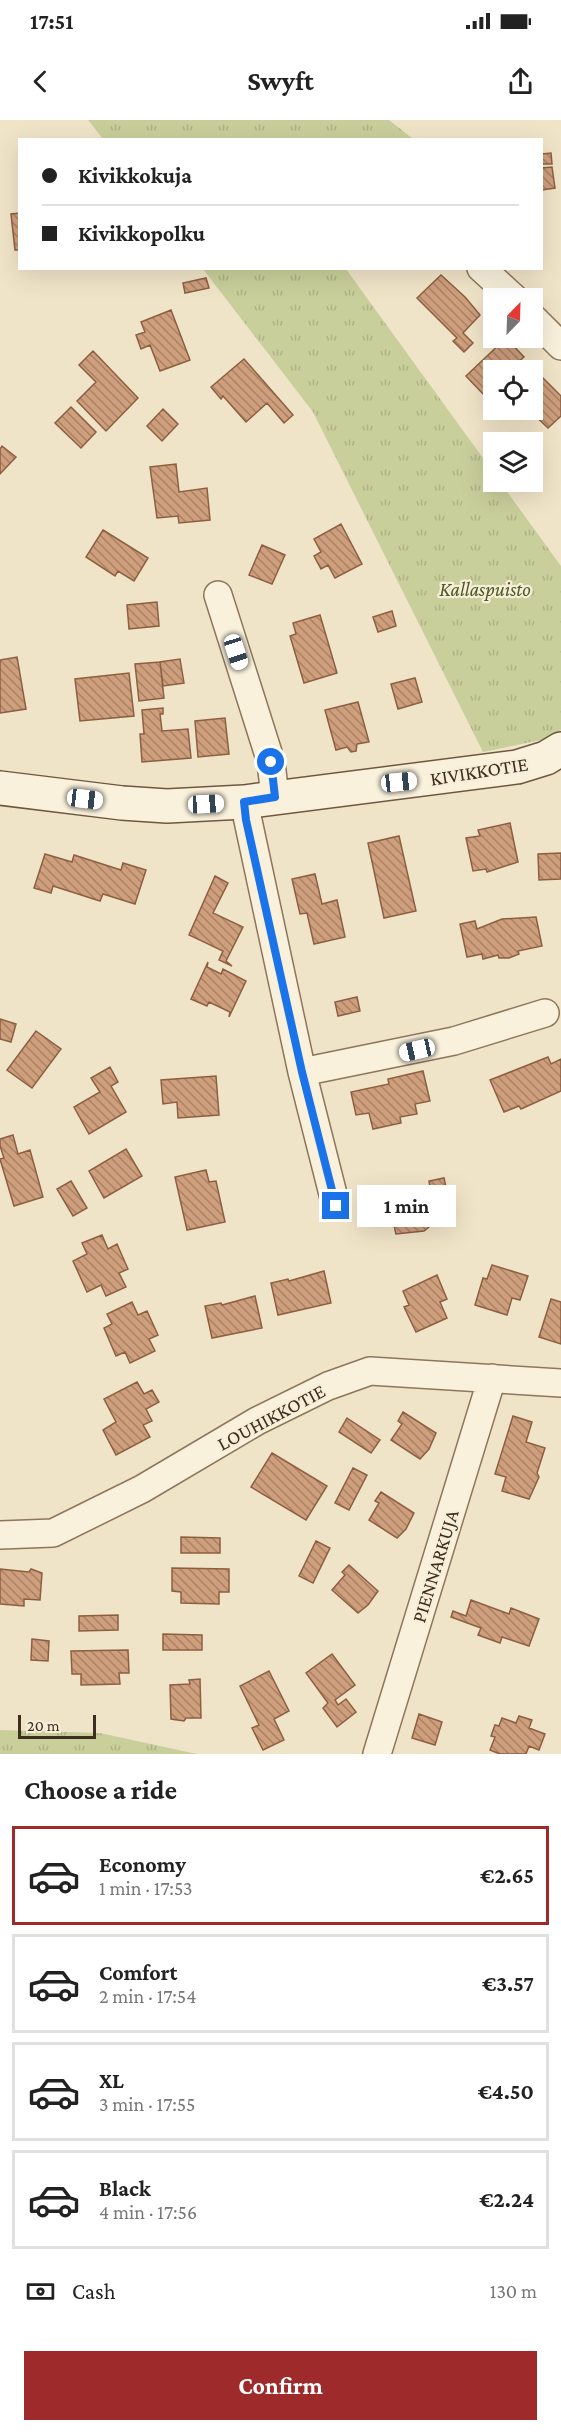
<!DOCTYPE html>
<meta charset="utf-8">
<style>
body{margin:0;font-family:"Crimson Pro",serif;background:#f2f2f2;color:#222;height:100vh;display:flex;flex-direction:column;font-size:22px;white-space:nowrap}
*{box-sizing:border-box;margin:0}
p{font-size:20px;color:#767676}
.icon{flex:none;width:33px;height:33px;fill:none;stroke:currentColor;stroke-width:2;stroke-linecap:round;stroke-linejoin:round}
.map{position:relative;height:1634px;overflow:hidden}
.side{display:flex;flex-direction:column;background:#fff;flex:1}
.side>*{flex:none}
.guide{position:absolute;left:18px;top:18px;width:525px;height:132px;border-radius:0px;box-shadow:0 6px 24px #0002;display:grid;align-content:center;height:132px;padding:0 24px;background:#fff}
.needle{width:39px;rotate:23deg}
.buttons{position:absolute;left:483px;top:168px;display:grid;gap:12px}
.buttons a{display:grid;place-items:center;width:60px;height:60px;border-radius:0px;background:#fff;box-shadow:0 6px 24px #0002;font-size:30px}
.scale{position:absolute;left:18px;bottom:15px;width:78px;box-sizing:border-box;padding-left:6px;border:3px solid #3d2e20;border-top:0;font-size:16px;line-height:21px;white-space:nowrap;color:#3d2e20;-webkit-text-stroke:4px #f7eed8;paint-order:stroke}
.end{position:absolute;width:27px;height:27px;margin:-14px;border:8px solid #1a73e8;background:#fff;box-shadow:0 0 0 3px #fff}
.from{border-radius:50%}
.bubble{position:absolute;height:42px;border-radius:0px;background:#fff;box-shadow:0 6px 24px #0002;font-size:20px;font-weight:700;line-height:42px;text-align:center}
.car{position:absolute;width:18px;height:36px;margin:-18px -9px;border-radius:8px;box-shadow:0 0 4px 2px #0007;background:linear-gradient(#fff 24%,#345 0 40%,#fff 0 76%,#345 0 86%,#fff 0)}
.guide b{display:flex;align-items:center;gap:21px;height:57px;font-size:22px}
.guide b+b{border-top:2px solid #e0e0e0}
.guide i{width:15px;height:15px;background:#222}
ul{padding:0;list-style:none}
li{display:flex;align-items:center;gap:18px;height:99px;margin:0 12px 9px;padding:0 12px;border:3px solid #e0e0e0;border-radius:0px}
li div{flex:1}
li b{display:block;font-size:22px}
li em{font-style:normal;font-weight:700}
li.current{border-color:#9e2a2b}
li>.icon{width:54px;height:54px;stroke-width:1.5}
h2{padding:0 24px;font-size:27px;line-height:72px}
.pay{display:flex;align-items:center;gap:15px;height:66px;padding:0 24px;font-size:22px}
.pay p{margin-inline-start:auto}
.primary-button{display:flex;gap:12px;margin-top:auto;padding:12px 24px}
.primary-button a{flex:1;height:69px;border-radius:0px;background:#9e2a2b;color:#fff;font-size:24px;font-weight:700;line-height:69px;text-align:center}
.status{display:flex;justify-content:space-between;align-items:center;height:42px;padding:0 30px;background:#fff;direction:ltr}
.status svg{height:16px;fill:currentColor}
header{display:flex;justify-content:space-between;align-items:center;height:78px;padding:0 24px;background:#fff;font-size:27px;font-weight:700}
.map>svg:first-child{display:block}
</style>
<div class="status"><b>17:51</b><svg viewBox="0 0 49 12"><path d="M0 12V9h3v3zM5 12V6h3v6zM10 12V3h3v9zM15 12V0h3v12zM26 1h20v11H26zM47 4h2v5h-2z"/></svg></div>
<header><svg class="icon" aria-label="back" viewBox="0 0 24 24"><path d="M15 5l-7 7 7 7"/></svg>Swyft<svg class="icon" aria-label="share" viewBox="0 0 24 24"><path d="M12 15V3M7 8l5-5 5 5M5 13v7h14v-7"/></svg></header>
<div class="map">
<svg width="561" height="1634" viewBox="0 0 561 1634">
<defs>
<pattern id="park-tufts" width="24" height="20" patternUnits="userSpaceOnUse" patternTransform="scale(1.5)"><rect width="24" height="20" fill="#c9cf9b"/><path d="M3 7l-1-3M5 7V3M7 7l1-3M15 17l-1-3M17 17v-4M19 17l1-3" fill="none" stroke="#aeb285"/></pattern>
<pattern id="building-back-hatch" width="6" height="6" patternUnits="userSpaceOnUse" patternTransform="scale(1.5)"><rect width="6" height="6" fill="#cf9f7d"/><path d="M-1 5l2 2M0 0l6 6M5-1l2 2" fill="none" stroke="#a98266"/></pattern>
</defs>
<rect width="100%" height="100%" fill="#f0e4c8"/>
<path fill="url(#park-tufts)" d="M 88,0 L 389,0 L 413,19 L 103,19 Z
M 203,149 L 346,149 L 493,352 L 494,362 L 500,362 L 561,446 L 561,610 L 551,618 L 483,632 L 313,292 Z
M 0,1610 L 100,1613 L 197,1634 L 0,1634 Z"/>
<path fill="url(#building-back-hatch)" stroke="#8d5f41" stroke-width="1.5" d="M 551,33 L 552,44 L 542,44 L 542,34 Z
M 552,47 L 555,68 L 542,70 L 542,48 Z
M 20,93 L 20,130 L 15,130 L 11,94 Z
M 441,155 L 465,177 L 480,195 L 463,213 L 473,223 L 464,232 L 453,221 L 457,218 L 417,178 Z
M 206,158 L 209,168 L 185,173 L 183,163 Z
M 171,190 L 190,240 L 160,251 L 150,225 L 141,229 L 136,215 L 145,212 L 141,202 Z
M 506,218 L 524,237 L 509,250 L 494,250 L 494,266 L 484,275 L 466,256 Z
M 93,231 L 138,278 L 106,311 L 77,281 L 96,262 L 79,245 Z
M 244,239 L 293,295 L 284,303 L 267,283 L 246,302 L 223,276 L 221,279 L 211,267 Z
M 526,241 L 561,276 L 561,296 L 548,308 L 529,290 L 532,290 L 532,250 L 517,250 Z
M 71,287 L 96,312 L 81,328 L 55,303 Z
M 163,289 L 178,304 L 162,321 L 147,306 Z
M 2,326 L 16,337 L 0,354 L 0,329 Z
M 176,344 L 179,372 L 207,368 L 210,400 L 179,403 L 178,396 L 157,398 L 150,347 Z
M 341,404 L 362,444 L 335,458 L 328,445 L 321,449 L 314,436 L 321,432 L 314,419 Z
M 103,410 L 148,438 L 134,461 L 118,451 L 115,456 L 86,437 Z
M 262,425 L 285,435 L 272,464 L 249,455 Z
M 157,482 L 159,506 L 129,509 L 127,485 Z
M 392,491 L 396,506 L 378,512 L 373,497 Z
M 320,495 L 337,553 L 304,563 L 290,516 L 296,514 L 293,503 Z
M 17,537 L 26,589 L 0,593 L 0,540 Z
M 180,539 L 184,563 L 163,566 L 160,542 Z
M 160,542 L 164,578 L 139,581 L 135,544 Z
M 129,553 L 134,596 L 80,601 L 75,559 Z
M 415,558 L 422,582 L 398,589 L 391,564 Z
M 358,582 L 369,622 L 357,624 L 356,631 L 351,632 L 347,627 L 336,630 L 325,590 Z
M 163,588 L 163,594 L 160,594 L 162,611 L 188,609 L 191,638 L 142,642 L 140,614 L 144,614 L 142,590 Z
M 225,598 L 229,634 L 198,637 L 195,601 Z
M 510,703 L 518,742 L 487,752 L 486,749 L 473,751 L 466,718 L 480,716 L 478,710 Z
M 399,716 L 416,791 L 384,798 L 368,723 Z
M 561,733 L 561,759 L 539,760 L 538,734 Z
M 45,734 L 72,742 L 74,735 L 121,750 L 123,743 L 146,750 L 135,784 L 103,774 L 100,781 L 53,766 L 51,773 L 34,768 Z
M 315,754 L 322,784 L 337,780 L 345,817 L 314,824 L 307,793 L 300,794 L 292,759 Z
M 215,756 L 228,763 L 213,793 L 243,807 L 226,841 L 232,846 L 219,840 L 223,831 L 189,815 Z
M 536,797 L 542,826 L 518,831 L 519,834 L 509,838 L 499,838 L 498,835 L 483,839 L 482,834 L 467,837 L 460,804 L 475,801 L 477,809 L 502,799 Z
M 208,842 L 207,847 L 221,854 L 223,849 L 246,861 L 229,897 L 230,892 L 209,882 L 207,886 L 191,879 Z
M 357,877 L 360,891 L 338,896 L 335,882 Z
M 0,899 L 16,904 L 11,922 L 0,919 Z
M 36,911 L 61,929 L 32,968 L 7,950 Z
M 548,937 L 551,944 L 561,939 L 561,971 L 521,989 L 519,986 L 504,992 L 490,960 Z
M 110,947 L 118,962 L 111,966 L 126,992 L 89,1014 L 74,987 L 100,972 L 91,958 Z
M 423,951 L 430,981 L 415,984 L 417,994 L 400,997 L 401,1003 L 373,1009 L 369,993 L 356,995 L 351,972 L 389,964 L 388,959 Z
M 216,956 L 219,995 L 178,998 L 177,982 L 163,984 L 161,960 Z
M 13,1015 L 18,1034 L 30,1030 L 43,1077 L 14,1086 L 0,1039 L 4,1038 L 0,1026 L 0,1019 Z
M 126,1029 L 142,1056 L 104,1078 L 89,1051 Z
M 206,1050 L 209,1062 L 216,1061 L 225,1102 L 187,1110 L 175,1057 Z
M 444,1058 L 451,1090 L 426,1096 L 429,1107 L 424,1111 L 396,1114 L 391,1093 L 386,1093 L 382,1076 L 430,1066 L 429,1061 Z
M 71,1061 L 87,1088 L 73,1096 L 57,1069 Z
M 102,1115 L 108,1129 L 117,1124 L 128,1149 L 119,1153 L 126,1167 L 106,1176 L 101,1165 L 87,1172 L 73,1141 L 87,1134 L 82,1123 Z
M 492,1145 L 528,1156 L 520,1180 L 512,1178 L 507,1195 L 475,1185 L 483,1158 L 487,1159 Z
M 324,1151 L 331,1183 L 278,1195 L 271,1163 L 288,1159 L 289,1161 Z
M 437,1155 L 447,1179 L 440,1182 L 447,1198 L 416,1212 L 404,1187 L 409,1185 L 403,1171 Z
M 255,1176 L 262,1208 L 212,1218 L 205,1186 L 221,1183 L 222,1185 Z
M 551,1179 L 561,1182 L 561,1224 L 539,1217 Z
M 132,1182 L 138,1195 L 147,1191 L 158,1215 L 149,1219 L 155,1231 L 130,1243 L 125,1232 L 116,1236 L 104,1208 L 112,1204 L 107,1194 Z
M 137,1262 L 144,1274 L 152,1270 L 159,1282 L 146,1289 L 152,1301 L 143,1305 L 150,1317 L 116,1335 L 103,1310 L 116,1302 L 104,1279 Z
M 403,1292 L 436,1313 L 429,1329 L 420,1339 L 391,1320 L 402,1304 L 398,1301 Z
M 513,1296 L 532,1302 L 526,1322 L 545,1328 L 537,1353 L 539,1357 L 529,1379 L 502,1371 L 506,1357 L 495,1354 Z
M 347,1298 L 380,1320 L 371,1333 L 339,1312 Z
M 272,1333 L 327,1366 L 306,1400 L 251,1367 Z
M 353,1348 L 367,1355 L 349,1390 L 335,1383 Z
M 381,1372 L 414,1393 L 406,1409 L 397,1418 L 369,1400 L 379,1383 L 375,1381 Z
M 181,1417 L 220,1418 L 220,1433 L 181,1433 Z
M 316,1421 L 330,1428 L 313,1463 L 299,1456 Z
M 349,1445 L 378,1471 L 368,1485 L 358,1493 L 332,1470 L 345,1455 L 342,1452 Z
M 172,1448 L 229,1449 L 229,1472 L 219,1472 L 219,1484 L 181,1483 L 181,1472 L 172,1471 Z
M 0,1449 L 29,1452 L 31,1449 L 42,1453 L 40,1480 L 24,1479 L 24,1486 L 0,1484 Z
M 471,1480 L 509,1494 L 511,1488 L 539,1499 L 529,1526 L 502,1517 L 500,1523 L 478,1515 L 481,1508 L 451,1497 L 453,1491 L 466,1496 Z
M 118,1495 L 118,1510 L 79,1511 L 79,1496 Z
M 163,1514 L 202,1515 L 202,1530 L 163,1530 Z
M 32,1519 L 49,1521 L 48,1541 L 31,1540 Z
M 128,1530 L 129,1553 L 119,1553 L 120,1564 L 81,1565 L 81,1554 L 72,1554 L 71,1531 Z
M 332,1534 L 355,1565 L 335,1580 L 338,1585 L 346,1579 L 356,1592 L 337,1607 L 323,1588 L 328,1583 L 306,1553 Z
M 269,1551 L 289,1591 L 274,1599 L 284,1620 L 263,1630 L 252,1608 L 259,1605 L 240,1566 Z
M 200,1559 L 201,1598 L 186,1598 L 184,1601 L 171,1599 L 170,1565 L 190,1564 L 189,1560 Z
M 419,1594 L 442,1602 L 435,1625 L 412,1618 Z
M 519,1596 L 532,1600 L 529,1608 L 545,1614 L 539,1630 L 529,1626 L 526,1634 L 500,1634 L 490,1630 L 495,1617 L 491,1616 L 495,1605 L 499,1606 L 502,1598 L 516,1603 Z"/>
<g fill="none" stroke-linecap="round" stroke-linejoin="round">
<g stroke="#8d765c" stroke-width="30">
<path id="street" d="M 481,148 L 514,178
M 532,197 L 561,226
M 218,475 L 271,642 L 275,677
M 244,682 L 302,952 L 336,1086
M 302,952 L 454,921 L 545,893
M 0,1415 L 53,1413 L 142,1369 L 257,1301 L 328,1266 L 370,1251 L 561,1263
M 377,1634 L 492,1258"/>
</g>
<g stroke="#6f573f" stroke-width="36">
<path id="secondary" d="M 0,668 L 122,683 L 167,686 L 244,682 L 517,647 L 546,638 L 561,629"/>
</g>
<use href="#street" stroke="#faf1dc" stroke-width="27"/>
<use href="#secondary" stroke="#faf1dc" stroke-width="33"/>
</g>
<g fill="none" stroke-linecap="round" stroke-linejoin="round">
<path stroke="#1a73e8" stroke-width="8" d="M 271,642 L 275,677 L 244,682 L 246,700 L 302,952 L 336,1086"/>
</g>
<g text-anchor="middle" stroke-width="4.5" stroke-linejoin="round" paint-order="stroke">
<g font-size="20" font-style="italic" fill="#4d5a26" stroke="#f7eed8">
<text x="485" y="476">Kallaspuisto</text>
</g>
<g font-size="20" fill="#3d2e20" stroke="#f7eed8">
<text transform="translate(479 651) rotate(-9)" y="7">KIVIKKOTIE</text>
<text transform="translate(271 1297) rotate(-28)" y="7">LOUHIKKOTIE</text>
<text transform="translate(435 1446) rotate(-73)" y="7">PIENNARKUJA</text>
</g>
</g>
</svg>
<div class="buttons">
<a><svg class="needle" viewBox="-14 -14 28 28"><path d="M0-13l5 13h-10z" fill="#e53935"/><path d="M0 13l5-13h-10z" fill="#767676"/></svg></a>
<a><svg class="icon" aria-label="locate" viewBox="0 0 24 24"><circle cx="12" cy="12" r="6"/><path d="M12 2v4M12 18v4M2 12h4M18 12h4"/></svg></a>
<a><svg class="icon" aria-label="layers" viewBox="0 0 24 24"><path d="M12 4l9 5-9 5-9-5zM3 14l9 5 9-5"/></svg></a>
</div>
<div class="scale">20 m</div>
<i class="end from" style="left:271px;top:642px"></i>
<i class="end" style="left:336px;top:1086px"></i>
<div class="bubble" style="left:357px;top:1065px;width:99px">1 min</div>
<i class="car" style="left:236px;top:532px;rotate:162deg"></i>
<i class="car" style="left:399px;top:662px;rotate:84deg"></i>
<i class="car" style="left:85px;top:679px;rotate:97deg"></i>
<i class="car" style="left:206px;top:684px;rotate:87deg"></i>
<i class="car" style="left:417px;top:930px;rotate:257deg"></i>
<div class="guide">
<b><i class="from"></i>Kivikkokuja</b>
<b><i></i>Kivikkopolku</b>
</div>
</div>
<section class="side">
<h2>Choose a ride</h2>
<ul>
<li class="current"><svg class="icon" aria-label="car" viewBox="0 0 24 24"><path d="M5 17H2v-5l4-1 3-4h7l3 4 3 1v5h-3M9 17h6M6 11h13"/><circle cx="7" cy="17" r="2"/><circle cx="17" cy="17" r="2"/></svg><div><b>Economy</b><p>1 min · 17:53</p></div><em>€2.65</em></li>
<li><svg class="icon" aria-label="car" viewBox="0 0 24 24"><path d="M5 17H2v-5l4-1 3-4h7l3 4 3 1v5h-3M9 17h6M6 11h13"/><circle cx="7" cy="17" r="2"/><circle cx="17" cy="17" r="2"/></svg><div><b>Comfort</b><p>2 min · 17:54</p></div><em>€3.57</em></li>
<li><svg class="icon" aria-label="car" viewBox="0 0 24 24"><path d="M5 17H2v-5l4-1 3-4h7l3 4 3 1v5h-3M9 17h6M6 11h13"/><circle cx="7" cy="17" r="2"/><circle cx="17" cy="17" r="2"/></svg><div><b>XL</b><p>3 min · 17:55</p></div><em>€4.50</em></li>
<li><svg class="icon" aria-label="car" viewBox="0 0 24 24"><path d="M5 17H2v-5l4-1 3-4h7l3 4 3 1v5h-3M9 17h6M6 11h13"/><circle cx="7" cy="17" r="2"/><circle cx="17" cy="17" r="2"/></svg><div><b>Black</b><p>4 min · 17:56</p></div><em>€2.24</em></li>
</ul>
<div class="pay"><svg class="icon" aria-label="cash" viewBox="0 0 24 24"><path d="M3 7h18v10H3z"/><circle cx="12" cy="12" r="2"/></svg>Cash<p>130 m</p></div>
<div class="primary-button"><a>Confirm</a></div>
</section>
